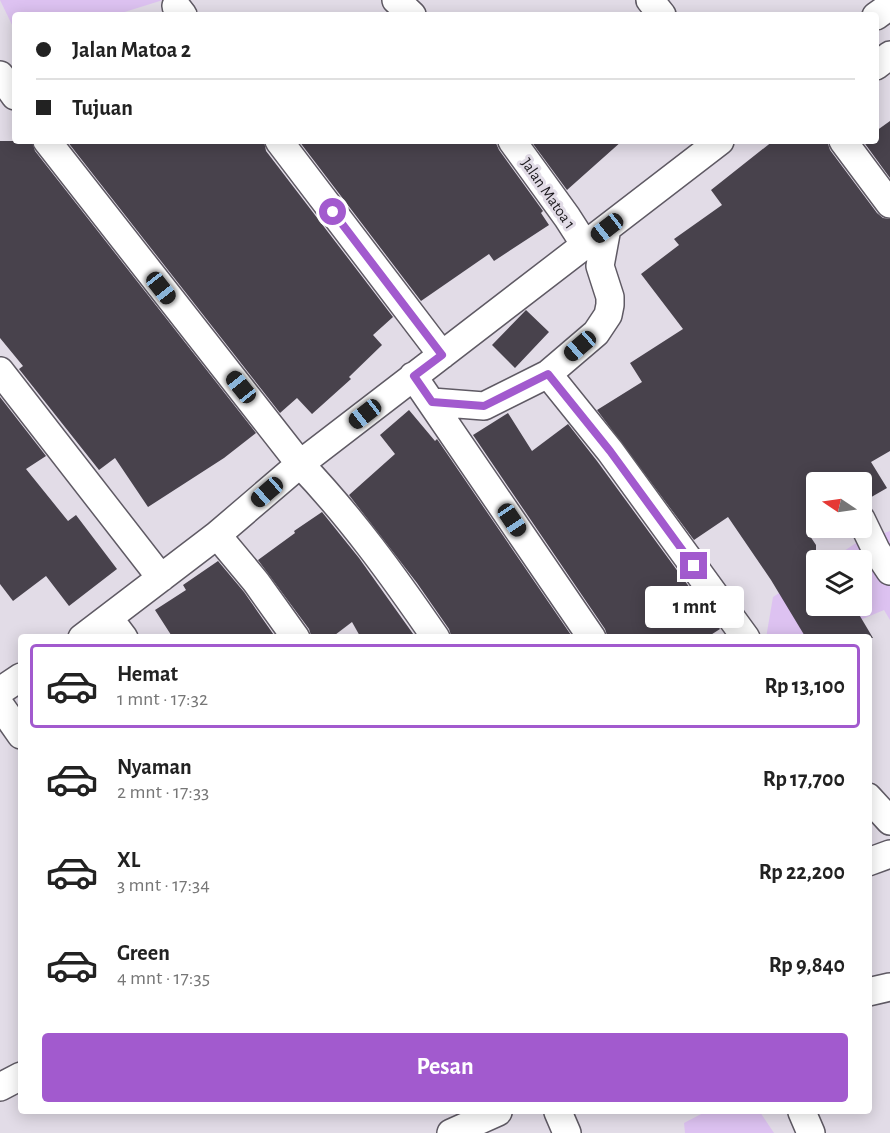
<!DOCTYPE html>
<html lang="id">
<meta charset="utf-8">
<style>
body{margin:0;font-family:"Alegreya Sans",sans-serif;background:#f2f2f2;color:#222;height:100vh;display:flex;flex-direction:column;font-size:22px;white-space:nowrap}
*{box-sizing:border-box;margin:0}
p{font-size:20px;color:#767676}
.icon{flex:none;width:33px;height:33px;fill:none;stroke:currentColor;stroke-width:2;stroke-linecap:round;stroke-linejoin:round}
.map{position:relative;flex:1;overflow:hidden}
.drawer{position:absolute;left:18px;top:634px;width:854px;height:480px;display:flex;flex-direction:column;background:#fff;border-radius:6px;box-shadow:0 3px 15px #0003}
.drawer>*{flex:none}
.banner{position:absolute;left:12px;top:12px;width:867px;height:132px;border-radius:6px;box-shadow:0 3px 15px #0003;display:grid;align-content:center;height:132px;padding:0 24px;background:#fff}
.needle{width:39px;rotate:283deg}
.fabs{position:absolute;left:806px;top:472px;display:grid;gap:12px}
.fabs a{display:grid;place-items:center;width:66px;height:66px;border-radius:6px;background:#fff;box-shadow:0 3px 15px #0003;font-size:30px}
.end{position:absolute;width:27px;height:27px;margin:-14px;border:8px solid #a25ace;background:#fff;box-shadow:0 0 0 3px #fff}
.from{border-radius:50%}
.bubble{position:absolute;height:42px;border-radius:6px;background:#fff;box-shadow:0 3px 15px #0003;font-size:20px;font-weight:700;line-height:42px;text-align:center}
.car{position:absolute;width:18px;height:36px;margin:-18px -9px;border-radius:8px;box-shadow:0 0 4px 2px #0007;background:linear-gradient(#222 24%,#8ab4d8 0 40%,#222 0 76%,#8ab4d8 0 86%,#222 0)}
.banner b{display:flex;align-items:center;gap:21px;height:57px;font-size:22px}
.banner b+b{border-top:2px solid #e0e0e0}
.banner i{width:15px;height:15px;background:#222}
ul{padding:10px 0 0;list-style:none}
li{display:flex;align-items:center;gap:18px;height:84px;margin:0 12px 9px;padding:0 12px;border:3px solid transparent;border-radius:6px}
li div{flex:1}
li b{display:block;font-size:22px}
li em{font-style:normal;font-weight:700}
li.selected{border-color:#a25ace}
li>.icon{width:54px;height:54px;stroke-width:1.5}
.button{display:flex;gap:12px;margin-top:auto;padding:12px 24px}
.button a{flex:1;height:69px;border-radius:6px;background:#a25ace;color:#fff;font-size:24px;font-weight:700;line-height:69px;text-align:center}
.map>svg:first-child{display:block}
</style>
<div class="map">
<svg width="890" height="1133" viewBox="0 0 890 1133">
<rect width="100%" height="100%" fill="#e2dce7"/>
<path fill="#ddc2f1" d="M 0,0 L 163,0 L 115,15 L 15,15 L 15,31 Z
M 890,531 L 890,620 L 884,610 L 827,634 L 806,638 L 766,638 L 773,597 L 816,569 L 816,606 L 861,606 L 861,561 L 829,561 L 856,543 Z
M 705,1112 L 760,1112 L 774,1133 L 685,1133 L 684,1123 Z"/>
<path fill="#48424c" d="M 890,121 L 890,178 L 863,141 L 876,141 L 876,131 Z
M 0,141 L 32,141 L 35,151 L 256,433 L 224,458 L 148,507 L 115,458 L 99,470 L 19,369 L 23,366 L 0,338 Z
M 67,141 L 264,141 L 266,151 L 393,317 L 373,335 L 382,345 L 349,377 L 351,379 L 312,414 L 297,398 L 280,413 Z
M 299,141 L 495,141 L 499,150 L 543,211 L 541,213 L 549,225 L 494,261 L 489,254 L 421,301 Z
M 531,141 L 622,141 L 567,190 Z
M 773,141 L 827,141 L 830,150 L 877,213 L 883,218 L 890,219 L 890,451 L 871,462 L 887,488 L 861,503 L 861,483 L 816,483 L 816,528 L 824,528 L 810,536 L 816,545 L 816,606 L 854,606 L 873,638 L 806,638 L 771,580 L 728,517 L 694,540 L 597,410 L 642,382 L 630,363 L 683,329 L 641,274 L 679,245 L 674,239 L 722,205 L 711,190 Z
M 526,310 L 549,332 L 515,368 L 492,345 Z
M 0,397 L 46,456 L 26,469 L 68,521 L 76,515 L 117,569 L 69,606 L 46,576 L 13,601 L 0,584 Z
M 409,410 L 435,441 L 437,439 L 573,638 L 452,638 L 449,629 L 417,583 L 349,495 L 395,454 L 380,435 Z
M 508,413 L 532,451 L 568,424 L 597,461 L 720,629 L 706,638 L 608,638 L 605,629 L 473,435 Z
M 322,512 L 359,558 L 416,638 L 361,638 L 352,622 L 331,638 L 312,638 L 309,629 L 258,560 L 295,533 L 294,531 Z
M 218,561 L 244,592 L 276,638 L 173,638 L 155,610 L 186,590 L 183,585 Z"/>
<g fill="none" stroke-linecap="round" stroke-linejoin="round">
<g stroke="#5f5a64" stroke-width="30">
<path id="street" d="M 396,0 L 412,15
M 650,0 L 662,15
M 176,6 L 183,15
M 876,16 L 890,6
M 876,66 L 890,55
M 0,75 L 15,96
M 47,141 L 300,464 C 351,517 394,577 436,638
M 279,141 L 442,355
M 512,141 L 567,217 L 585,245
M 843,141 L 890,204
M 0,371 L 161,578
M 548,374 L 610,451 L 746,638
M 413,376 L 592,638
M 432,402 L 484,406 L 548,374 L 596,333 L 608,315 L 610,305 L 610,297 L 600,266 L 607,228
M 861,519 L 876,550 L 890,571
M 217,535 L 256,582 L 296,638
M 109,618 L 124,638
M 82,638 L 217,535 L 300,464 L 720,141
M 0,691 L 21,677
M 0,705 L 21,735
M 868,797 L 890,821
M 868,862 L 890,854
M 868,992 L 890,987
M 0,1087 L 21,1076
M 558,1112 L 567,1133
M 802,1112 L 811,1133
M 451,1133 L 498,1112"/>
</g>
<use href="#street" stroke="#fff" stroke-width="27"/>
</g>
<g fill="none" stroke-linecap="round" stroke-linejoin="round">
<path stroke="#a25ace" stroke-width="8" d="M 333,212 L 442,355 L 414,376 L 432,402 L 484,406 L 548,374 L 610,451 L 694,566"/>
</g>
<g text-anchor="middle" stroke-width="6" stroke-linejoin="round" paint-order="stroke">
<g font-size="16" fill="#1b191d" stroke="#e2dce7">
<text transform="translate(549 193) rotate(55)" y="6">Jalan Matoa 1</text>
</g>
</g>
</svg>
<div class="fabs">
<a><svg class="needle" viewBox="-14 -14 28 28"><path d="M0-13l5 13h-10z" fill="#e53935"/><path d="M0 13l5-13h-10z" fill="#767676"/></svg></a>
<a><svg class="icon" aria-label="layers" viewBox="0 0 24 24"><path d="M12 4l9 5-9 5-9-5zM3 14l9 5 9-5"/></svg></a>
</div>
<i class="end from" style="left:333px;top:212px"></i>
<i class="end" style="left:694px;top:566px"></i>
<div class="bubble" style="left:645px;top:586px;width:99px">1 mnt</div>
<i class="car" style="left:607px;top:228px;rotate:232deg"></i>
<i class="car" style="left:161px;top:288px;rotate:142deg"></i>
<i class="car" style="left:580px;top:346px;rotate:229deg"></i>
<i class="car" style="left:241px;top:387px;rotate:321deg"></i>
<i class="car" style="left:365px;top:414px;rotate:232deg"></i>
<i class="car" style="left:267px;top:492px;rotate:229deg"></i>
<i class="car" style="left:512px;top:520px;rotate:146deg"></i>
<div class="banner">
<b><i class="from"></i>Jalan Matoa 2</b>
<b><i></i>Tujuan</b>
</div>
<section class="drawer">
<ul>
<li class="selected"><svg class="icon" aria-label="car" viewBox="0 0 24 24"><path d="M5 17H2v-5l4-1 3-4h7l3 4 3 1v5h-3M9 17h6M6 11h13"/><circle cx="7" cy="17" r="2"/><circle cx="17" cy="17" r="2"/></svg><div><b>Hemat</b><p>1 mnt · 17:32</p></div><em>Rp 13,100</em></li>
<li><svg class="icon" aria-label="car" viewBox="0 0 24 24"><path d="M5 17H2v-5l4-1 3-4h7l3 4 3 1v5h-3M9 17h6M6 11h13"/><circle cx="7" cy="17" r="2"/><circle cx="17" cy="17" r="2"/></svg><div><b>Nyaman</b><p>2 mnt · 17:33</p></div><em>Rp 17,700</em></li>
<li><svg class="icon" aria-label="car" viewBox="0 0 24 24"><path d="M5 17H2v-5l4-1 3-4h7l3 4 3 1v5h-3M9 17h6M6 11h13"/><circle cx="7" cy="17" r="2"/><circle cx="17" cy="17" r="2"/></svg><div><b>XL</b><p>3 mnt · 17:34</p></div><em>Rp 22,200</em></li>
<li><svg class="icon" aria-label="car" viewBox="0 0 24 24"><path d="M5 17H2v-5l4-1 3-4h7l3 4 3 1v5h-3M9 17h6M6 11h13"/><circle cx="7" cy="17" r="2"/><circle cx="17" cy="17" r="2"/></svg><div><b>Green</b><p>4 mnt · 17:35</p></div><em>Rp 9,840</em></li>
</ul>
<div class="button"><a>Pesan</a></div>
</section>
</div>
